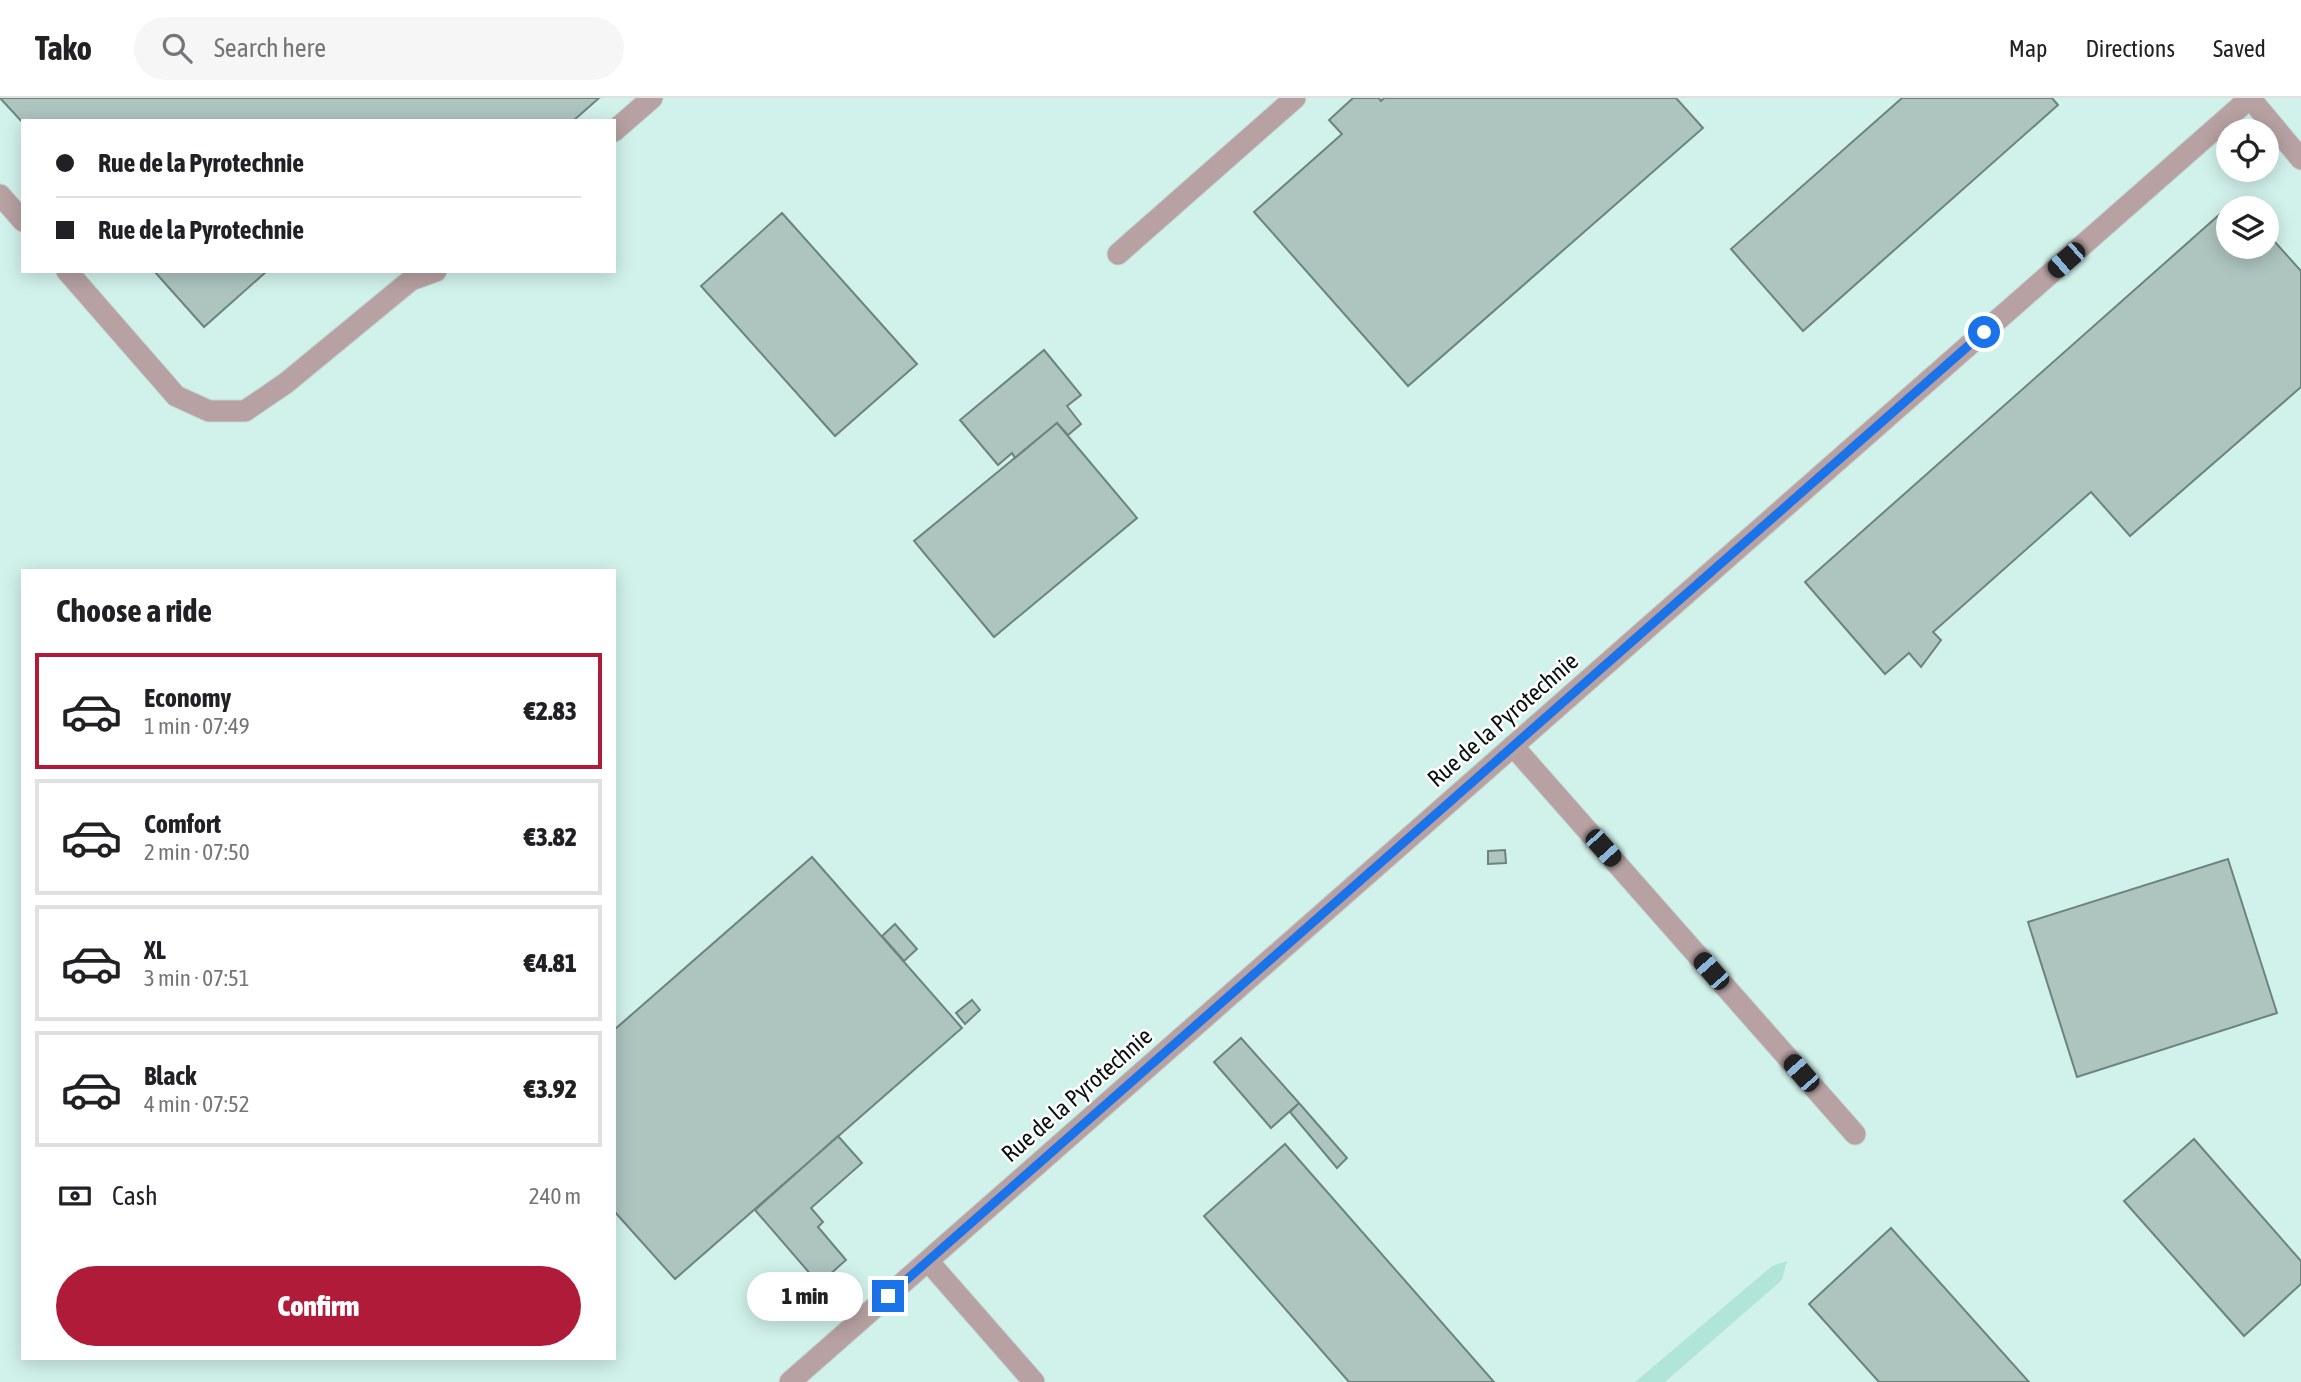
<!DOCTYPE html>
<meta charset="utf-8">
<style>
body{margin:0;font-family:"Asap Condensed",sans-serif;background:#f6f6f6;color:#202124;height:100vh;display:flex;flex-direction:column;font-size:26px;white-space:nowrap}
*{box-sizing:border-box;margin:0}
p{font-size:23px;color:#757577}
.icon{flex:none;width:38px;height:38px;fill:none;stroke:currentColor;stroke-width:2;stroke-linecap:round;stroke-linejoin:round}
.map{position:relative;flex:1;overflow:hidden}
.details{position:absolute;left:21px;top:471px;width:595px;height:791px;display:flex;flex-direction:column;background:#fff;border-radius:0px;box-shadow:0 4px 18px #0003}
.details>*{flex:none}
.guide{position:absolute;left:21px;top:21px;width:595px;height:154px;border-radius:0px;box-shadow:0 4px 18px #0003;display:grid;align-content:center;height:154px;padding:0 35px;background:#fff}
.fabs{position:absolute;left:2216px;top:21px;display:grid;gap:14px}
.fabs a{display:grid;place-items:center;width:63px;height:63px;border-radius:50%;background:#fff;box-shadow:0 4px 18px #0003;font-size:35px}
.end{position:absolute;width:32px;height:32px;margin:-16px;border:9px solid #1a73e8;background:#fff;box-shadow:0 0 0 4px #fff}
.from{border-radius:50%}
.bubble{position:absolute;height:49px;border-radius:24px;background:#fff;box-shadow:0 4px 18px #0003;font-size:23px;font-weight:800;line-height:49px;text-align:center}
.car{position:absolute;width:21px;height:42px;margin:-21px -10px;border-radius:9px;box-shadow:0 0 5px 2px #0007;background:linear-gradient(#222 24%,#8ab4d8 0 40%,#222 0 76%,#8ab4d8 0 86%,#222 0)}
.guide b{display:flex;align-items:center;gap:24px;height:66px;font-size:26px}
.guide b+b{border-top:2px solid #e0e0e0}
.guide i{width:18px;height:18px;background:#202124}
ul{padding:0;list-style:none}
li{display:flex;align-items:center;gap:21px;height:116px;margin:0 14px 10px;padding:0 21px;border:4px solid #e0e0e0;border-radius:0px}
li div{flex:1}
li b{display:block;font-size:26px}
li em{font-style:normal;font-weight:800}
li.current{border-color:#af1b39}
li>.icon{width:63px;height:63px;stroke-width:1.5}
h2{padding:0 35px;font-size:32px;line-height:84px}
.pay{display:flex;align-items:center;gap:18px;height:77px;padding:0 35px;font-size:26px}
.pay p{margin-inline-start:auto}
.cta{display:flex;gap:14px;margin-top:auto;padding:14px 35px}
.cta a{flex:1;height:80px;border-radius:42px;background:#af1b39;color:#fff;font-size:28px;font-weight:800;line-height:80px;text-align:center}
header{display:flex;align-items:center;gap:42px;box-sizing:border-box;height:98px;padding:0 35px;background:#fff;border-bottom:2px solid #e0e0e0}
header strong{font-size:33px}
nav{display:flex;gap:38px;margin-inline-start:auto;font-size:24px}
.search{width:490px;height:63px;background:#f6f6f6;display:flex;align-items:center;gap:18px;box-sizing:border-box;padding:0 24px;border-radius:38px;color:#757577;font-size:26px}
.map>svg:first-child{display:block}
</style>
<header>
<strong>Tako</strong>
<div class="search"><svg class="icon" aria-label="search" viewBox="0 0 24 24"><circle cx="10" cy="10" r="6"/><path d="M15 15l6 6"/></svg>Search here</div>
<nav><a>Map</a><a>Directions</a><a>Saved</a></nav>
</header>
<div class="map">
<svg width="2301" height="1284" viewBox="0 0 2301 1284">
<rect width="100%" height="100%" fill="#e5fdf8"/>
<path fill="#d1f2eb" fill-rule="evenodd" d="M 0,0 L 2301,0 L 2301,1284 L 0,1284 ZM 23,23 L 614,23 L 614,173 L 23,173 ZM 2228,33 L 2266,33 L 2266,72 L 2228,72 ZM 2228,110 L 2266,110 L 2266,149 L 2228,149 ZM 23,472 L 614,472 L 614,1260 L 23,1260 Z"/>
<path fill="#b2e5da" d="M 1787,1163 L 1782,1182 L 1665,1284 L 1635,1284 L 1772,1168 Z"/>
<path fill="#adc4bf" stroke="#6d837e" stroke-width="2" d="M 0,0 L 599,0 L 573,23 L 23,23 L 23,25 Z
M 1353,0 L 1379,0 L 1381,3 L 1384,0 L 1676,0 L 1703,30 L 1408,288 L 1254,114 L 1342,36 L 1329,22 Z
M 1902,0 L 2052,0 L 2058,7 L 1803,233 L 1731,151 Z
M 2237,101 L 2245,110 L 2228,110 L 2228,149 L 2266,149 L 2266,134 L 2301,173 L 2301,289 L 2130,438 L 2091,394 L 1933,534 L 1941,542 L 1921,569 L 1909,555 L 1885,576 L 1805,484 Z
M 782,115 L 917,266 L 835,338 L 701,188 Z
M 154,173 L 267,173 L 204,229 Z
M 1044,252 L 1081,297 L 1067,308 L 1081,326 L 1068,337 L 1057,325 L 1015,360 L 1012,355 L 998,367 L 960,322 Z
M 1057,325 L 1137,420 L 994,539 L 914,443 Z
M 1505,752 L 1506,765 L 1488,766 L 1488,753 Z
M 812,759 L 962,930 L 675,1181 L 614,1113 L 614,932 Z
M 2228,761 L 2277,915 L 2077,979 L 2028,824 Z
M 895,826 L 917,851 L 904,863 L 882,838 Z
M 972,902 L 980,912 L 965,926 L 956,915 Z
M 1241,940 L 1299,1005 L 1271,1030 L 1214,964 Z
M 1299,1005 L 1347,1060 L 1337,1070 L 1290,1014 Z
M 838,1038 L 862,1065 L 811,1110 L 823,1124 L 818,1129 L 846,1162 L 819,1186 L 755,1112 Z
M 2194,1041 L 2301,1163 L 2301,1186 L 2244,1238 L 2124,1103 Z
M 1285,1046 L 1494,1284 L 1349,1284 L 1204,1118 Z
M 1891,1130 L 2029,1284 L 1879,1284 L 1809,1206 Z"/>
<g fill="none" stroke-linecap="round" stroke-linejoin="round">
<g stroke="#c2d7d3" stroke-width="23">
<path id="service" d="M 2250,0 L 2301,61
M 614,33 L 652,0
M 0,97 L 23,123
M 1118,156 L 1295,0
M 67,173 L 176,298 L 209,313 L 245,313 L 286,285 L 411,182 L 436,173
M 1513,648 L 1855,1036"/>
</g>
<g stroke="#c2d7d3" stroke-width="23">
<path id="minor" d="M 928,1163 L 1034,1284
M 790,1284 L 2250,0"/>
</g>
<use href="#service" stroke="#b7a1a2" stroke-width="21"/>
<use href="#minor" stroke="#b7a1a2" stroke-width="21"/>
</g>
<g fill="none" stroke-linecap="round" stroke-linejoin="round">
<path stroke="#1a73e8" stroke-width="9" d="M 888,1198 L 1984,234"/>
</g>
<g text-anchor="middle" stroke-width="5" stroke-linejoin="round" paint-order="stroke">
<g font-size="24" fill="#09110f" stroke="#fff">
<text transform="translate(1503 622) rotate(-41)" y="8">Rue de la Pyrotechnie</text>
<text transform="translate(1077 997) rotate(-41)" y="8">Rue de la Pyrotechnie</text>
</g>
</g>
</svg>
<div class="fabs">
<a><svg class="icon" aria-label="locate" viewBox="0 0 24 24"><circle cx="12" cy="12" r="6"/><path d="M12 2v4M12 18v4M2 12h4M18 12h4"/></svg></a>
<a><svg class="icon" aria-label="layers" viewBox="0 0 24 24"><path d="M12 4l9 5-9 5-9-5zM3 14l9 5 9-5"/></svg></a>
</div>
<i class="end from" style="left:1984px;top:234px"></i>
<i class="end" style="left:888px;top:1198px"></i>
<div class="bubble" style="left:747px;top:1174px;width:116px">1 min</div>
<i class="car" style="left:2066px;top:162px;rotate:229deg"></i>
<i class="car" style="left:1603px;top:750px;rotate:138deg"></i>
<i class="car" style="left:1711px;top:873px;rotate:319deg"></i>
<i class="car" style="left:1801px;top:975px;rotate:319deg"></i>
<div class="guide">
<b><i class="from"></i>Rue de la Pyrotechnie</b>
<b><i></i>Rue de la Pyrotechnie</b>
</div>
<section class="details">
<h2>Choose a ride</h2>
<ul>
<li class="current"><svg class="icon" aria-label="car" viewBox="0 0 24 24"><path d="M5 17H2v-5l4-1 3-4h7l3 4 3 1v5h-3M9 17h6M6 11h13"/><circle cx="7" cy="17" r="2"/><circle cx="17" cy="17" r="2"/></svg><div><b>Economy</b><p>1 min · 07:49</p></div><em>€2.83</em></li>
<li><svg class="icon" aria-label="car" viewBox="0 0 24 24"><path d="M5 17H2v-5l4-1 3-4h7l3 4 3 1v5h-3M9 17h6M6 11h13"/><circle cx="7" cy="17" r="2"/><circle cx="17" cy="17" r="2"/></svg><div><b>Comfort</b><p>2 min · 07:50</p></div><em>€3.82</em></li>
<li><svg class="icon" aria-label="car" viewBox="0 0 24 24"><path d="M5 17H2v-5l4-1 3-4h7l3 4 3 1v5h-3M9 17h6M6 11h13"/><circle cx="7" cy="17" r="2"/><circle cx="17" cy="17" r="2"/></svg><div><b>XL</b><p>3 min · 07:51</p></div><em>€4.81</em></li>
<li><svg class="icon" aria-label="car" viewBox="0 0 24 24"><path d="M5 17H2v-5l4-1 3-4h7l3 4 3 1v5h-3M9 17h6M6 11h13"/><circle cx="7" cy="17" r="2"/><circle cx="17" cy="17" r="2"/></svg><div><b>Black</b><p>4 min · 07:52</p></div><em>€3.92</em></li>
</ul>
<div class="pay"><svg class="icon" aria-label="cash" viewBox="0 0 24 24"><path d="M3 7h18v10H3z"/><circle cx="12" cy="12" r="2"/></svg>Cash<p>240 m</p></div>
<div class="cta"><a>Confirm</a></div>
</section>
</div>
